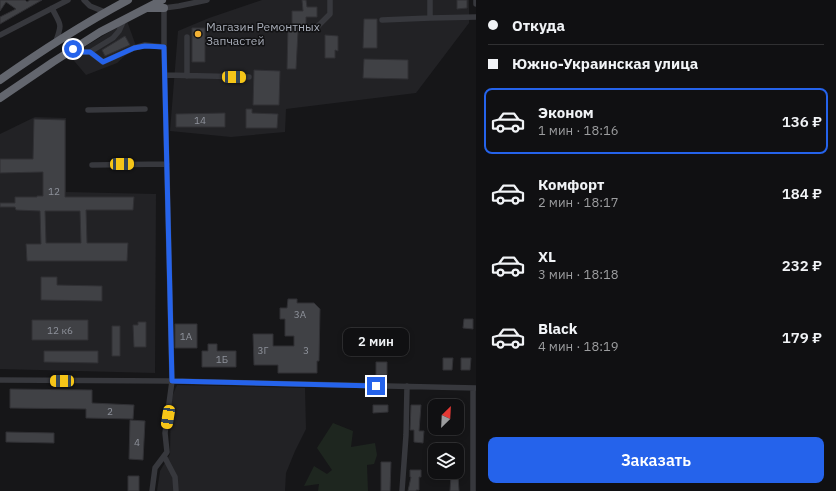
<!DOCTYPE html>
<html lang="ru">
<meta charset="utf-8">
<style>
body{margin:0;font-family:"IBM Plex Sans",sans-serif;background:#19191b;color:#f1f3f6;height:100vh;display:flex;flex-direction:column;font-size:15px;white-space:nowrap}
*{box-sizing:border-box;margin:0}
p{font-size:13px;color:#9c9d9f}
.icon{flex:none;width:22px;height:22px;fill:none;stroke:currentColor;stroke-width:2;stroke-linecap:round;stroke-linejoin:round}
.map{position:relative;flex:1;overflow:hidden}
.panel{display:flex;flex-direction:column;background:#101012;width:360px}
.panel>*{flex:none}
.hud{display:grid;align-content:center;height:88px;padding:0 12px;background:#101012}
.needle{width:26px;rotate:24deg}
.fabs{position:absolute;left:428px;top:399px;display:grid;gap:8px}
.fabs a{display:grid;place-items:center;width:36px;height:36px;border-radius:8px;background:#101012;box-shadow:0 2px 6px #0003,0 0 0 1px #303032;font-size:20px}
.end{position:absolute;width:18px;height:18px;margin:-9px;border:5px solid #2563eb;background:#fff;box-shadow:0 0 0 2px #fff}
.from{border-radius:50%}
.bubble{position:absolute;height:28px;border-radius:8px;background:#101012;box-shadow:0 2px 6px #0003,0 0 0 1px #303032;font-size:13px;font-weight:600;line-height:28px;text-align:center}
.car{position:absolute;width:12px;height:24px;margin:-12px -6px;border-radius:5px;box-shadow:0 0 3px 1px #0007;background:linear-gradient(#f5c518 24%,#345 0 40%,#f5c518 0 76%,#345 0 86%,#f5c518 0)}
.hud b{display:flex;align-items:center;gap:14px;height:38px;font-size:15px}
.hud b+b{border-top:1px solid #303032}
.hud i{width:10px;height:10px;background:#f1f3f6}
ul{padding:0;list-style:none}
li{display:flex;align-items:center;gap:12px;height:66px;margin:0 8px 6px;padding:0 4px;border:2px solid transparent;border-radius:8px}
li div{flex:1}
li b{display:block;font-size:15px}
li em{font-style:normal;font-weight:600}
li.current{border-color:#2563eb}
li>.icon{width:36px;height:36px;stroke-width:1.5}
.button{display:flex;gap:8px;margin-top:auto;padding:8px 12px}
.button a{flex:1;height:46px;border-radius:8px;background:#2563eb;color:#fff;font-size:16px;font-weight:600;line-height:46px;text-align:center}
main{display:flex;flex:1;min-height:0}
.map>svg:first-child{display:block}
</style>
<main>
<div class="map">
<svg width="476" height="491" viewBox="0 0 476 491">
<rect width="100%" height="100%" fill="#161618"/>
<path fill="#222225" d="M 262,0 L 469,0 L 469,23 L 416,93 L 286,109 L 285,132 L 231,137 L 170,131 L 178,31 L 209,18 Z
M 127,21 L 136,46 L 117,63 L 86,75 L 70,56 Z
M 35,117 L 66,118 L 66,192 L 156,194 L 155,373 L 0,369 L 0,134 Z
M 177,385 L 305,388 L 306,429 L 295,451 L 286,473 L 285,491 L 157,491 L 160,471 L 170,454 L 171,399 Z"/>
<path fill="#1e261f" d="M 333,423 L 353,431 L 351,447 L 375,443 L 377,455 L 374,464 L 367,465 L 368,491 L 318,491 L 319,484 L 304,486 L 314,466 L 327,474 L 332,470 L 317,448 Z"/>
<path fill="#404145" stroke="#303034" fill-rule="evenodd" d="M 0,0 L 25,0 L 27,2 L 30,0 L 42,0 L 0,24 L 0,17 L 16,9 L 6,2 L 0,11 Z
M 302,0 L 306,0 L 307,7 L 317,7 L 317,17 L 306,17 L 306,25 L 302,25 L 302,31 L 298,31 L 296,69 L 287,69 L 288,25 L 292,26 L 292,11 L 303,11 Z
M 457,0 L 467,0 L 467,8 L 457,9 Z
M 364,19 L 377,19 L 377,48 L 363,48 Z
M 192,28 L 205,28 L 205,62 L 192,62 Z
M 325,35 L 338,36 L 338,51 L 335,50 L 335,58 L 325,58 Z
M 125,36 L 130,45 L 105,56 L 102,50 Z
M 364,59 L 408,60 L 408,79 L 363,78 Z
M 254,70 L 280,71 L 279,105 L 253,105 Z
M 246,109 L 252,109 L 252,113 L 278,114 L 277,128 L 246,128 Z
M 225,113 L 225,127 L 176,127 L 176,114 Z
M 34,119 L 65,120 L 65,197 L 134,197 L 133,210 L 86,210 L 87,243 L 128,243 L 127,261 L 27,261 L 26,244 L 41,244 L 40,211 L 16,210 L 15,207 L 0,207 L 0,203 L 15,203 L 15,197 L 37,197 L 37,196 L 43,196 L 43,172 L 0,173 L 0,159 L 33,159 ZM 45,211 L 80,211 L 81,243 L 46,243 Z
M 41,277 L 57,277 L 57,285 L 102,286 L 102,301 L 41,300 Z
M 288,299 L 297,299 L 297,303 L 314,303 L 320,309 L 319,361 L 317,361 L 317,373 L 278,373 L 278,365 L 254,365 L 253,334 L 273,334 L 273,346 L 294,346 L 294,336 L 285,336 L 285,319 L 280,319 L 280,308 L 287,308 Z
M 464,319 L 473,319 L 473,329 L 463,328 Z
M 32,320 L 88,320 L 88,340 L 32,340 Z
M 138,322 L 146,322 L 146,347 L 134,347 L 133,325 L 138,325 Z
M 175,324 L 197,324 L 197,348 L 175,348 Z
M 112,326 L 120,326 L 120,356 L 112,356 Z
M 208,344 L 217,344 L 217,351 L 236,351 L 236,367 L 202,367 L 202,351 L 208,351 Z
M 44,351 L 98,351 L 98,363 L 44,362 Z
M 443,358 L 453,358 L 452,370 L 443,370 Z
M 461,358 L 471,358 L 470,370 L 461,370 Z
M 376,362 L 387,362 L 387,375 L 376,375 Z
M 10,389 L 92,390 L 92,403 L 134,405 L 133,419 L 86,418 L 86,409 L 10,408 Z
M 373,405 L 388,405 L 388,412 L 373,413 Z
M 411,405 L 421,405 L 419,431 L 424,431 L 423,443 L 414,442 L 414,430 L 410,430 Z
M 130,420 L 145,421 L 143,460 L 129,459 Z
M 6,432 L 54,433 L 54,443 L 6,442 Z
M 381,462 L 391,462 L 390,491 L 381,491 Z
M 410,470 L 421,470 L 421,477 L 419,477 L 419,490 L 416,490 L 416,491 L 408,491 L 411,477 L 410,477 Z
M 451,475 L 458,475 L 459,491 L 450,491 Z
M 128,476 L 139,476 L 139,491 L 128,491 Z"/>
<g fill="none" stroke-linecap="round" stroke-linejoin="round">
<path stroke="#37383d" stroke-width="5.5" d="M 84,0 L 90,6 L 105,12
M 430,0 L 430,18 L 476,17
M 476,0 L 476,4
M 52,8 C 60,25 63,22 56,41
M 382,20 L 430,18
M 316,28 L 330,14 L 330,0
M 0,35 L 68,0
M 187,37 L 187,76
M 73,49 L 84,52 L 90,52 L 113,38 L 119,31 L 124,20
M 90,52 L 103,62 L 134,48 L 145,45 L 164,47
M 165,75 L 249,77
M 88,110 L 145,109
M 92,165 L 167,164
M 0,380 L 172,381 L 476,388
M 164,456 L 175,477 L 176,491
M 152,491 L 155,468 L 167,452 L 165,433 L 172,381 L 164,47 L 164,8 L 179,6 L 207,0
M 402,491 L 406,435 L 407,386
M 473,491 L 473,389"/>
<path stroke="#63666e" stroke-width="8" d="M 149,8 L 164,8
M 0,80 C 41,51 83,24 128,0
M 0,98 L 53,62 L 100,32 L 162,0"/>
</g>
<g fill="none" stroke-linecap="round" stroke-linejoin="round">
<path stroke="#2563eb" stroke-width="5" d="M 73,49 L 84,52 L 90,52 L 103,62 L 134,48 L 145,46 L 164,47 L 172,381 L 376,386"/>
</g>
<circle fill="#f2b134" stroke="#111113" stroke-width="1.5" cx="198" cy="34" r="4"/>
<g text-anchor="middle" stroke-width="3" stroke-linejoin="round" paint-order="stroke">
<g font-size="10" fill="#8e929b">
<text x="200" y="124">14</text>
<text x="54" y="195">12</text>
<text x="300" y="318">3А</text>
<text x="60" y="334">12 к6</text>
<text x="186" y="340">1А</text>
<text x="263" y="354">3Г</text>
<text x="306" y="354">3</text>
<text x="222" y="363">1Б</text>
<text x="110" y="415">2</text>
<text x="137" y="446">4</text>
</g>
<g font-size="12" fill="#a8adb8" stroke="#111113" text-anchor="start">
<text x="206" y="31">Магазин Ремонтных<tspan x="206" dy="14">Запчастей</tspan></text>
</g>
</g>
</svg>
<div class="fabs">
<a><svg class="needle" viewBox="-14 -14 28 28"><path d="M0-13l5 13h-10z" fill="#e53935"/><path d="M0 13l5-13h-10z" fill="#9c9d9f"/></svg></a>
<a><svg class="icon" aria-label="layers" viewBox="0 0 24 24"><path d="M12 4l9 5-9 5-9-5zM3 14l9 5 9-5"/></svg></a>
</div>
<i class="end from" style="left:73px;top:49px"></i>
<i class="end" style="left:376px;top:386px"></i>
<div class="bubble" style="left:343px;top:328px;width:66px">2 мин</div>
<i class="car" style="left:234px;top:77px;rotate:91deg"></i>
<i class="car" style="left:122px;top:164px;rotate:89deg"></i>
<i class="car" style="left:62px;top:381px;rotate:270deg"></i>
<i class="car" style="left:168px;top:417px;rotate:189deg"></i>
</div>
<section class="panel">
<div class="hud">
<b><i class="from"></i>Откуда</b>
<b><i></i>Южно-Украинская улица</b>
</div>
<ul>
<li class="current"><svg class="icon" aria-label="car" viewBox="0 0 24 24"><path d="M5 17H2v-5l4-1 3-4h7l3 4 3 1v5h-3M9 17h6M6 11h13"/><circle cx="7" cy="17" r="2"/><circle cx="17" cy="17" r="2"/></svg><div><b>Эконом</b><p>1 мин · 18:16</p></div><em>136 ₽</em></li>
<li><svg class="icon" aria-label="car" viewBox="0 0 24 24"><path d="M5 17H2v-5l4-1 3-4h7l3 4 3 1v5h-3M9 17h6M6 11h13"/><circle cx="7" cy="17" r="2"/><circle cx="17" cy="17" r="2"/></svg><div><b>Комфорт</b><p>2 мин · 18:17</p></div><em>184 ₽</em></li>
<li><svg class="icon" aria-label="car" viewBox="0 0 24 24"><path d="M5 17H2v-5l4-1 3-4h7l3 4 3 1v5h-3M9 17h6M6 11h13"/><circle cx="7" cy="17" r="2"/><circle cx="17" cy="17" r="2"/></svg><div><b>XL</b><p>3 мин · 18:18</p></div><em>232 ₽</em></li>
<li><svg class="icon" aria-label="car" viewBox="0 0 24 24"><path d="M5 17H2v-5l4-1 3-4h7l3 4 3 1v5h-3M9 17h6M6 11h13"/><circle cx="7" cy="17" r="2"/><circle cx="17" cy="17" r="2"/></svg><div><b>Black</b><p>4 мин · 18:19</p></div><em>179 ₽</em></li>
</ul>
<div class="button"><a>Заказать</a></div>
</section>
</main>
